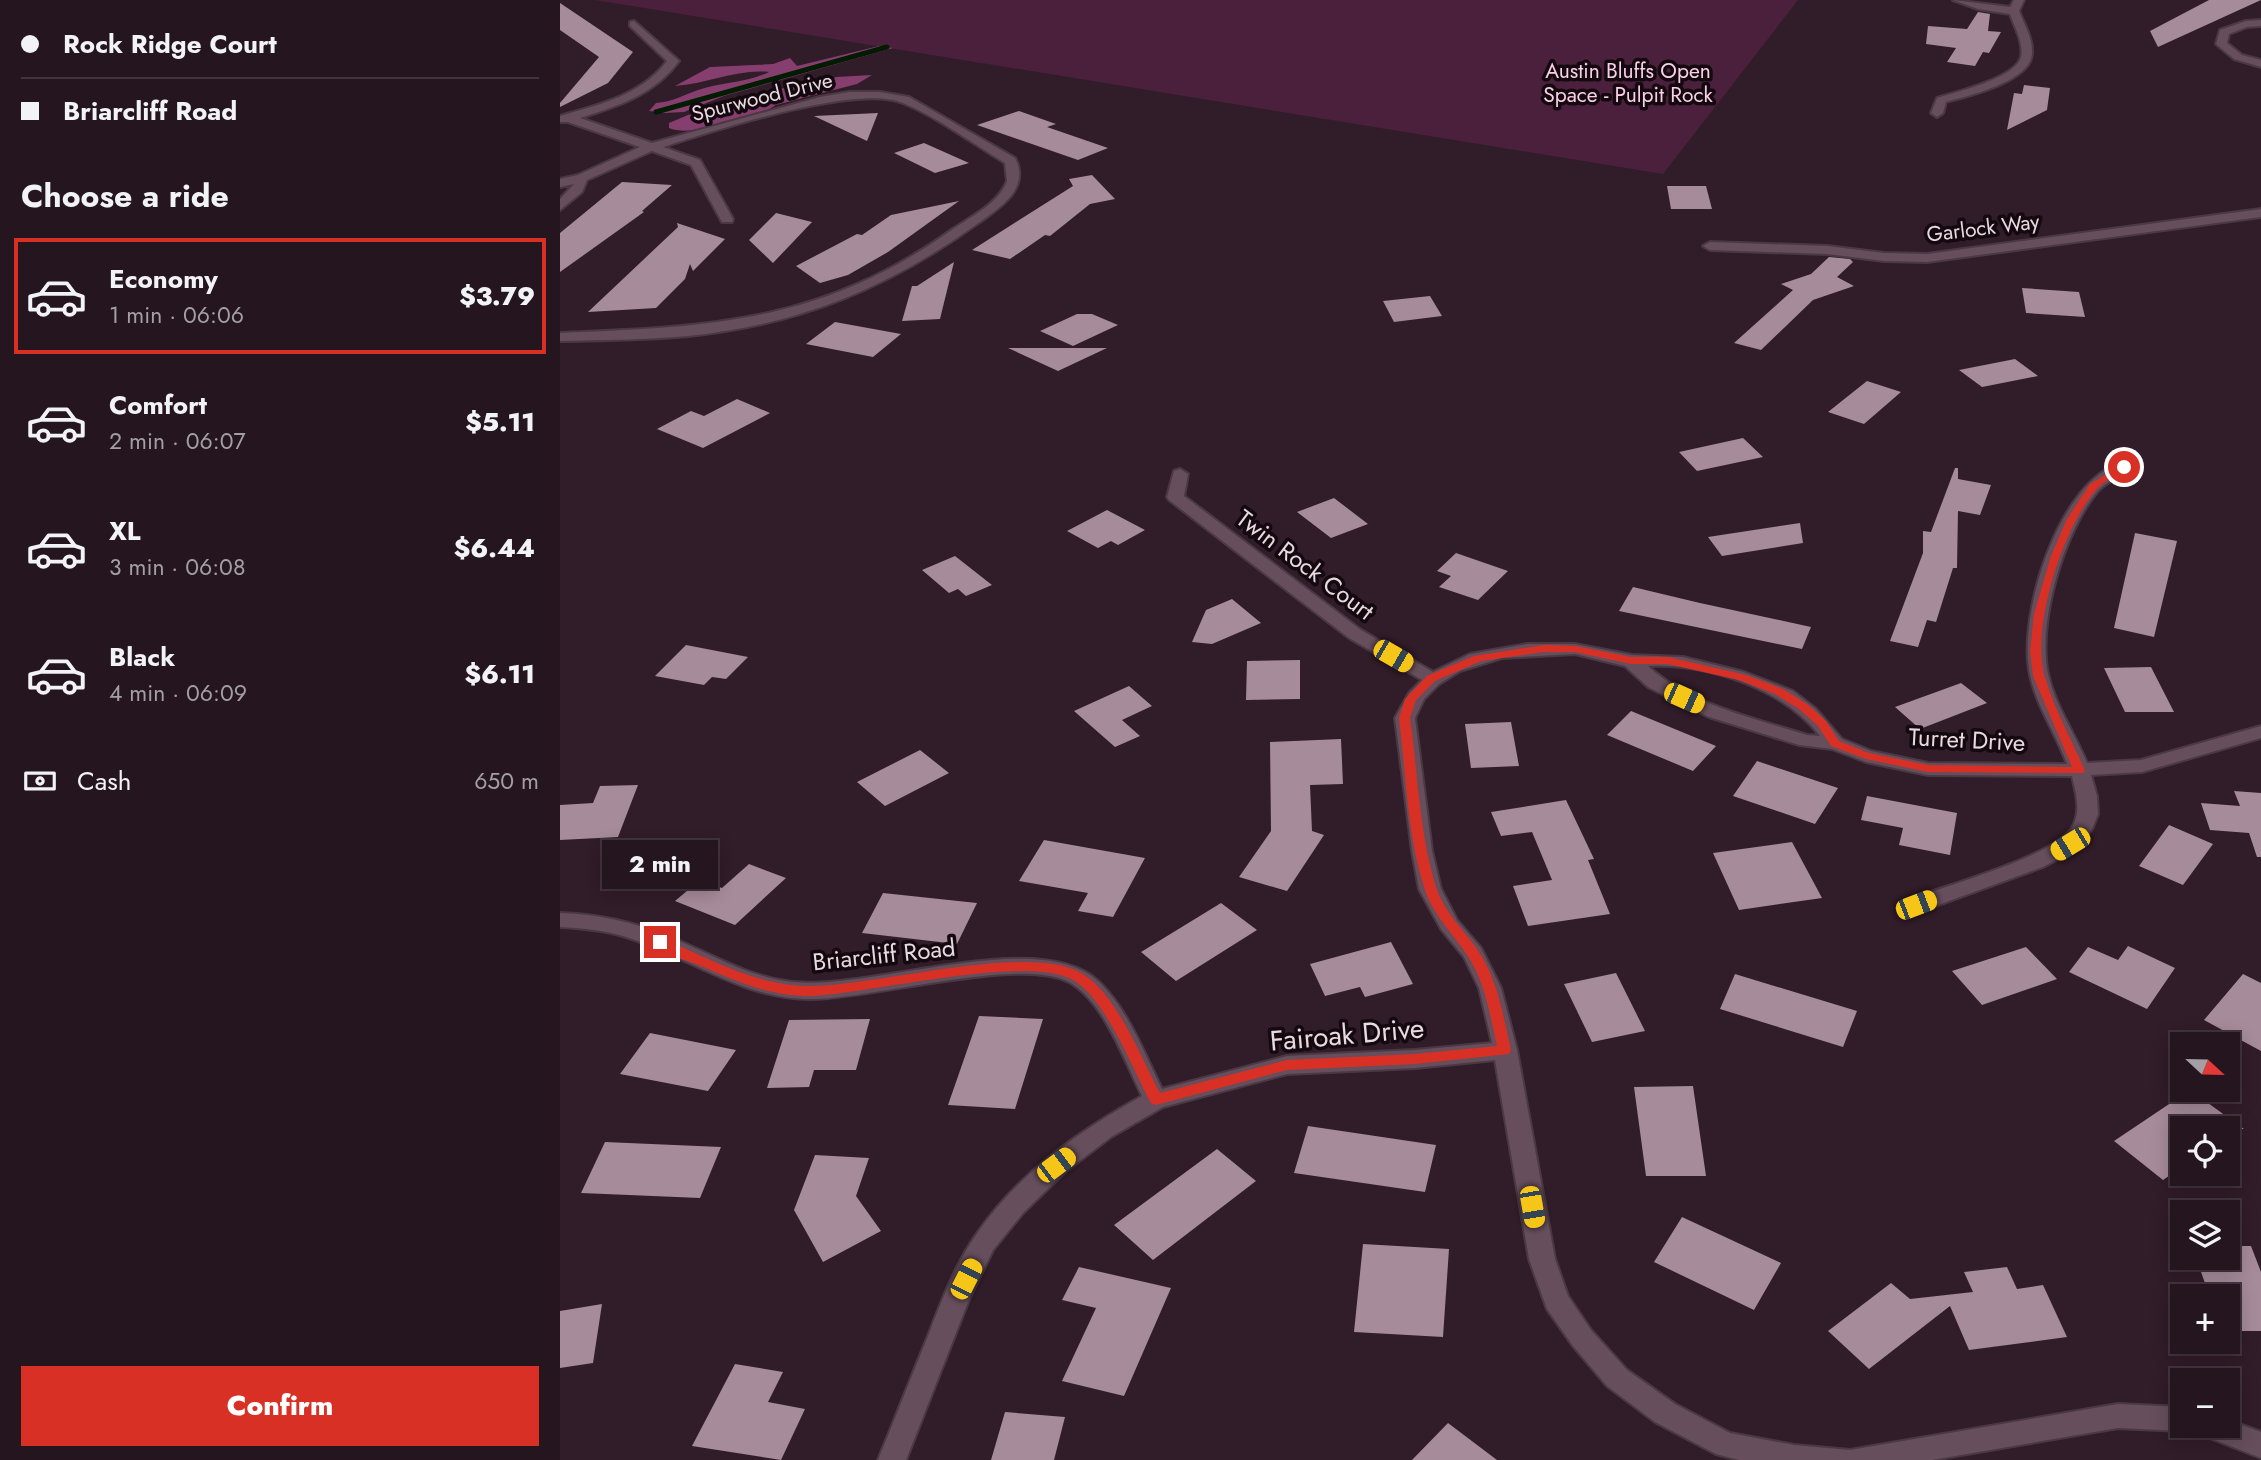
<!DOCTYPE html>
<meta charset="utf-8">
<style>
body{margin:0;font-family:Jost,sans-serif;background:#2d1e28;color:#f1f3f6;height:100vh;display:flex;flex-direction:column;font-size:26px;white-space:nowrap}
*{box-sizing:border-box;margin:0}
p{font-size:23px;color:#a39fa4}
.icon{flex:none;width:38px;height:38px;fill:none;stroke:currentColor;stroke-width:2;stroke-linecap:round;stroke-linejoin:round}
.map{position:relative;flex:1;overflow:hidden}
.panel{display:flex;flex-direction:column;background:#25151f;width:560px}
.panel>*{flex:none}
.top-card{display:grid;align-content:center;height:154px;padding:0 21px;background:#25151f}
.needle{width:46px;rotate:112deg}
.tools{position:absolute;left:1610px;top:1032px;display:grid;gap:14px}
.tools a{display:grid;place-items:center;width:70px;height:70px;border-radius:0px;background:#25151f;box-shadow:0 4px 18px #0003,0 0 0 2px #42343d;font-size:35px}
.end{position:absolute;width:32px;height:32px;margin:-16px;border:9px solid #d93025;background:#fff;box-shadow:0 0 0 4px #fff}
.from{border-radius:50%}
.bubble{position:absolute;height:49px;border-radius:0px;background:#25151f;box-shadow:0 4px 18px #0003,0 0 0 2px #42343d;font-size:23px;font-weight:800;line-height:49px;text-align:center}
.car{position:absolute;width:21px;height:42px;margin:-21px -10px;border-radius:9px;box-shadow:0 0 5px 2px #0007;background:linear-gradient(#f5c518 24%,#345 0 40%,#f5c518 0 76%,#345 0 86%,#f5c518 0)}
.top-card b{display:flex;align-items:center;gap:24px;height:66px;font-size:26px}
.top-card b+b{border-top:2px solid #42343d}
.top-card i{width:18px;height:18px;background:#f1f3f6}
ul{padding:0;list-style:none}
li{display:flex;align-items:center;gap:21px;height:116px;margin:0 14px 10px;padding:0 7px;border:4px solid transparent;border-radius:0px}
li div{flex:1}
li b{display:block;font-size:26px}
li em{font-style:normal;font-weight:800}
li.current{border-color:#d93025}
li>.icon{width:63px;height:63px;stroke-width:1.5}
h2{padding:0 21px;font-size:32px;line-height:84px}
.pay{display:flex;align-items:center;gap:18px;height:77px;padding:0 21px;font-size:26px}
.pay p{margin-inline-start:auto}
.cta{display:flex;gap:14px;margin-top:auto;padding:14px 21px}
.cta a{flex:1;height:80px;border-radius:0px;background:#d93025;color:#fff;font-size:28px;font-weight:800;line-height:80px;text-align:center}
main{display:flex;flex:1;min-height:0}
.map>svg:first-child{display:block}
</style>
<main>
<section class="panel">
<div class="top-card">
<b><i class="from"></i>Rock Ridge Court</b>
<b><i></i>Briarcliff Road</b>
</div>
<h2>Choose a ride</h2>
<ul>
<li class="current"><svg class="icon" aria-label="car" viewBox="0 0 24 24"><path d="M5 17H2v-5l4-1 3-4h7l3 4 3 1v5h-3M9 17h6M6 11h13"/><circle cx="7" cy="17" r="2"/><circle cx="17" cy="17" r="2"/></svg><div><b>Economy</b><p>1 min · 06:06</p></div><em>$3.79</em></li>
<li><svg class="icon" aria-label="car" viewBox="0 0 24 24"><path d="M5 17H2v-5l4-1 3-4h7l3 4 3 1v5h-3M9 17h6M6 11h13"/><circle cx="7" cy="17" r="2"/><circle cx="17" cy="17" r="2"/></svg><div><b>Comfort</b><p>2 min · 06:07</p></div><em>$5.11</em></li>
<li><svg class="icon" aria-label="car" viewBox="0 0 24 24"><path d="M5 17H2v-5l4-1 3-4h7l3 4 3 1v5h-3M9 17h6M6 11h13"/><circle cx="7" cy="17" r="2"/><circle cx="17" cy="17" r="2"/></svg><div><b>XL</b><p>3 min · 06:08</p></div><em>$6.44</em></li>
<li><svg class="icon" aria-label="car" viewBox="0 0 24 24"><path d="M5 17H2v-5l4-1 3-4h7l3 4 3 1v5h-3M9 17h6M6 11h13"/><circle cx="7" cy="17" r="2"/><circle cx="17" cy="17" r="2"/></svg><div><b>Black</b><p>4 min · 06:09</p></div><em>$6.11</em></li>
</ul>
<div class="pay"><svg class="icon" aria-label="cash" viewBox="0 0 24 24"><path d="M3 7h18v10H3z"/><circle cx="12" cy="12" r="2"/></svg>Cash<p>650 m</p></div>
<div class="cta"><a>Confirm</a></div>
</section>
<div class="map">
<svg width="1701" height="1460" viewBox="0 0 1701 1460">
<rect width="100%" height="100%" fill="#311c29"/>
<path fill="#4b203c" d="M 35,0 L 1238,0 L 1103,174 Z"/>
<path fill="#863e6e" d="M 319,46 L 333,48 L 164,96 L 124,112 L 105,113 L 89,111 L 96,103 C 113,102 123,95 138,90 C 162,82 187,83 209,72 C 177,69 147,84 115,86 L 150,67 L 213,64 L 230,58 L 237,66 Z
M 312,75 L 297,84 L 216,105 L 206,111 C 181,118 132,138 109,128 L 109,123 L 128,115 L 198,102 C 216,83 245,85 269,86 L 267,81 L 276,77 Z"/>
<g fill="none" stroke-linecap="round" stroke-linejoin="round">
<path stroke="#011c00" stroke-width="5" d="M 96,112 L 327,47"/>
</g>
<path fill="#a68b9a" d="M 1649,0 L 1701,0 L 1598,47 L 1590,31 Z
M 0,3 L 73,52 L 48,83 L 0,107 L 0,103 L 39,57 L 0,30 Z
M 1418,12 L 1430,14 L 1428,31 L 1441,32 L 1429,53 L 1423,52 L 1415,66 L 1387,62 L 1396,48 L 1366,44 L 1368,26 L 1407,29 Z
M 1464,85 L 1490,88 L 1487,110 L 1447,130 L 1454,93 L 1462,94 Z
M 459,111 L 496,124 L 487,127 L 548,148 L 518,160 L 417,125 Z
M 318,113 L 307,141 L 254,116 Z
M 364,143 L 409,163 L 375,173 L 334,153 Z
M 532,175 L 555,199 L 530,204 L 490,236 L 485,235 L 450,259 L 412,250 L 513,186 L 509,179 Z
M 62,182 L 112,185 L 82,211 L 84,212 L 0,272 L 0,233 Z
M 1107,186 L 1146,186 L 1152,209 L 1111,209 Z
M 399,201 L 328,252 L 288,275 L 260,283 L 236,266 L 297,234 L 302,235 L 331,215 Z
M 216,213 L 252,222 L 213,263 L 189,240 Z
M 117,223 L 165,239 L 133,271 L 130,264 L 125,279 L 96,308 L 28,312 L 118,227 Z
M 1269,257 L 1290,259 L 1293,262 L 1277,277 L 1294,286 L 1253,300 L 1201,350 L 1174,343 L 1233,290 L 1221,284 L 1251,274 Z
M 394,262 L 380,319 L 342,321 L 352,286 L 357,286 Z
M 1462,288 L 1519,292 L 1525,317 L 1466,313 Z
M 870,296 L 882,316 L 834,322 L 823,301 Z
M 517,314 L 532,314 L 558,325 L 513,346 L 480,331 Z
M 275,322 L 341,334 L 313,357 L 246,344 Z
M 448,348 L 547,348 L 498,371 Z
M 1455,359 L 1478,376 L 1422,387 L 1399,370 Z
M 1307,381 L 1341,392 L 1304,424 L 1268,412 Z
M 177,399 L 210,413 L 143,448 L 97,429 L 131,411 L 144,416 Z
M 1183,438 L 1203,457 L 1137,471 L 1119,452 Z
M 1395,468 L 1398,468 L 1398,479 L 1431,485 L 1420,515 L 1398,511 L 1397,568 L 1393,568 L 1376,622 L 1367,620 L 1358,647 L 1330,641 L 1363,553 L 1363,531 L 1371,532 Z
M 774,498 L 808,524 L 771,538 L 737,512 Z
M 547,510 L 585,530 L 558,545 L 551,541 L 538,548 L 507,531 Z
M 1240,523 L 1243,543 L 1162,556 L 1148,537 Z
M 1575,533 L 1617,541 L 1594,637 L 1554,628 Z
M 896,553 L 948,571 L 918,600 L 879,587 L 891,576 L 877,571 Z
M 395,556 L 432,585 L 406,596 L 398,589 L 389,593 L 362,570 Z
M 1073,587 L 1140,603 L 1251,627 L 1242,649 L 1059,611 Z
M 672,599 L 701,623 L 652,644 L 632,642 L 646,610 Z
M 126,645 L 188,657 L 166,679 L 152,677 L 144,685 L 95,676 Z
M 740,660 L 740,699 L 686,700 L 687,661 Z
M 1591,667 L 1614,712 L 1565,712 L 1544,668 Z
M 1401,683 L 1427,703 L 1360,729 L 1335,707 Z
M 569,686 L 592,706 L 562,720 L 580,736 L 555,747 L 514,711 Z
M 1071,711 L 1156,746 L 1133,771 L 1047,735 Z
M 951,722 L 959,766 L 911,768 L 905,724 Z
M 781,739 L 783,784 L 750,785 L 752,831 L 764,835 L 727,891 L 679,877 L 711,831 L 710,742 Z
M 360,750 L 389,773 L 325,806 L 297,782 Z
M 1197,761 L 1278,788 L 1255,824 L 1173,796 Z
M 78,785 L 58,837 L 0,840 L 0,805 L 33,803 L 40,786 Z
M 1674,791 L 1701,793 L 1701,857 L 1697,857 L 1689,833 L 1650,830 L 1641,803 L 1680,806 Z
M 1307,796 L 1397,813 L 1390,855 L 1339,845 L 1343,828 L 1301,820 Z
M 1006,800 L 1034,859 L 1028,860 L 1050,914 L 968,926 L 953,886 L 992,880 L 972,832 L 941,836 L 931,812 Z
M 1609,825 L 1653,844 L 1623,885 L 1579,866 Z
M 484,840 L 585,858 L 553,917 L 518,911 L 528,893 L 459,881 Z
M 1232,842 L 1262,898 L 1179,910 L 1153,853 Z
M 189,864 L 226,878 L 175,925 L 115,901 L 140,880 L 162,888 Z
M 323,893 L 417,903 L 397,944 L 302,933 Z
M 661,903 L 697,930 L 616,981 L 581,952 Z
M 831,942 L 853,984 L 805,997 L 800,987 L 765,996 L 750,964 Z
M 1568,946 L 1615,968 L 1587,1009 L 1509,972 L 1528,947 L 1558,960 Z
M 1466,947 L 1497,979 L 1422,1005 L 1392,971 Z
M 1056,973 L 1085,1031 L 1032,1042 L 1004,984 Z
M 1175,974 L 1297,1011 L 1283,1047 L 1160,1009 Z
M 1683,974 L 1701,983 L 1701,1051 L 1644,1020 Z
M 419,1016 L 483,1019 L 455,1109 L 388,1105 Z
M 310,1019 L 296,1070 L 254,1070 L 249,1087 L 207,1088 L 229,1020 Z
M 90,1033 L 176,1050 L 148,1091 L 60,1074 Z
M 1133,1086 L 1146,1176 L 1086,1176 L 1074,1087 Z
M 1630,1090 L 1684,1129 L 1622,1129 L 1622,1167 L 1603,1180 L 1554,1141 Z
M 748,1126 L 876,1145 L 865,1192 L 734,1173 Z
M 45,1142 L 161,1147 L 140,1198 L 21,1193 Z
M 657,1149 L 696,1181 L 593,1260 L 554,1225 Z
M 255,1155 L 309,1158 L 296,1196 L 321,1231 L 263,1262 L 234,1210 Z
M 1122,1217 L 1221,1263 L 1194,1310 L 1094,1262 Z
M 803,1244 L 889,1249 L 883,1337 L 794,1332 Z
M 1668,1246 L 1691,1246 L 1701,1272 L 1701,1331 L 1668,1331 L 1668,1297 L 1650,1297 L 1636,1258 L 1668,1258 Z
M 519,1267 L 611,1288 L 564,1396 L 502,1381 L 536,1308 L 502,1300 Z
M 1447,1267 L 1457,1289 L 1483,1285 L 1507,1337 L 1409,1350 L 1390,1306 L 1309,1369 L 1268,1331 L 1331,1283 L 1350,1299 L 1413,1292 L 1404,1272 Z
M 42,1304 L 33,1363 L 0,1368 L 0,1311 Z
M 175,1364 L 223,1372 L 208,1402 L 245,1409 L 221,1460 L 132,1446 Z
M 445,1412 L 505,1417 L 494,1460 L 431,1460 Z
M 888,1423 L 937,1460 L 852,1460 Z"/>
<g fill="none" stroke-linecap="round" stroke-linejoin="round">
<g stroke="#4a3943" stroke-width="4">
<path id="minor" d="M 1393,0 L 1450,7 L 1454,0 L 1464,0 L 1459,11 C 1464,24 1473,39 1472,53 C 1472,81 1408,96 1386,102 L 1383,113 L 1377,117 L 1371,113 L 1377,98 C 1396,92 1456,78 1461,57 C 1464,43 1454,26 1450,14 L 1418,9 Z
M 1701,20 L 1701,26 L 1687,27 L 1669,34 L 1667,43 L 1682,55 L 1701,60 L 1701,67 L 1674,59 L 1656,44 L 1660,30 L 1686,21 Z
M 74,21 L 119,61 C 94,95 58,106 20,118 L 92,143 L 260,97 L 289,92 L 320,92 L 349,97 L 455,158 C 471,189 439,208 417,224 C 328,288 238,325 128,336 C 85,340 43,340 0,341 L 0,333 C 153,327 263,322 393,229 C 412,216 439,203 447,181 L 445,163 C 412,143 379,118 343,103 C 298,83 153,131 103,147 L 140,160 L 173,219 L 172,222 L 162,222 L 131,165 L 92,151 L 27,180 L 22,192 L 0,210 L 0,199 L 14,184 L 0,187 L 0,179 L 18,175 L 80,147 L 8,122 L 0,122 L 0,116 C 38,105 82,95 107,61 L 70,26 L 70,22 Z
M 1701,209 L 1701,217 L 1367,262 L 1324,261 L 1267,254 L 1150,250 L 1143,246 L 1150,242 L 1267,246 L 1324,253 L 1367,254 Z
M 1564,462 L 1572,467 L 1570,470 C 1559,477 1546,482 1538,491 C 1504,531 1477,623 1488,674 C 1495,705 1515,734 1527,763 L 1581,760 L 1701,726 L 1701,738 L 1582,772 L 1531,775 L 1537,796 L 1538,814 L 1532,829 L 1515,850 L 1483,867 L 1364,910 L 1356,912 L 1348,910 L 1345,905 L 1348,900 C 1384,886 1493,856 1511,829 C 1522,813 1516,793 1512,776 L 1368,775 L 1306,762 L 1272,749 L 1239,745 L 1149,717 L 1088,687 L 1065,666 L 1015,654 L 942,658 L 900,671 L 879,684 L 864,699 L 855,718 L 872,851 L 881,889 L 897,920 L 921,948 L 941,988 L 957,1050 L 995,1259 L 1008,1296 L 1031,1330 L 1067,1370 L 1115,1404 L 1170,1433 L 1234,1445 L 1290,1450 L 1558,1404 L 1622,1407 L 1622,1426 L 1632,1426 L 1622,1431 L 1558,1428 L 1372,1460 L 1179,1460 L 1156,1454 L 1095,1422 L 1047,1386 L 1013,1346 L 987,1309 L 969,1259 L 935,1060 L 855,1068 L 727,1074 L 603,1107 L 551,1137 L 505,1172 L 463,1213 L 433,1250 L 410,1297 L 346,1460 L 318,1460 C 335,1419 351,1377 368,1336 C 381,1302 395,1265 416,1235 C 457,1174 519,1131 582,1096 C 565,1062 544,1001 509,982 C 460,956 313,999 252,999 C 182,1000 127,955 63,936 C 43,930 21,928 0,927 L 0,913 C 38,914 73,922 108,936 C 147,952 184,975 226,981 C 304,994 478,925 538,981 C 568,1009 584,1053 602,1089 L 727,1056 L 855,1050 L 932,1043 L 919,988 L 904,957 L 881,929 L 859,889 L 852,851 L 835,718 L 849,693 L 862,680 L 789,638 L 609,500 L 607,497 L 614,471 L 620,469 L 628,474 L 624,496 L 801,630 L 873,672 L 910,654 L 967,644 L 1015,644 L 1072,655 L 1123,657 L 1184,672 L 1233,691 L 1256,709 L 1282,739 L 1311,751 L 1368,763 L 1507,764 C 1496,734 1476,705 1470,675 C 1457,615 1499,478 1564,462 ZM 1088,666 C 1147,663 1223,688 1260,736 L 1247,735 C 1194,718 1130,705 1088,666 Z
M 1668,1420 L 1701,1432 L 1701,1458 L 1642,1435 L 1638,1426 L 1668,1426 Z"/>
</g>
<use href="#minor" fill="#664e5c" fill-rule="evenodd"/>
</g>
<path fill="#d93025" d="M 1564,464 L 1569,467 L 1567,469 C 1557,475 1543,481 1536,490 C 1503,527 1470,628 1485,677 C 1494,709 1512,740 1525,771 L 1523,773 L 1368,772 L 1306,759 L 1271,746 L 1258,726 L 1239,709 L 1215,694 L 1179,680 L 1108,664 L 1071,664 L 1015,652 L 984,652 L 921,661 L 875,681 L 856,700 L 850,718 C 858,773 859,833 876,887 C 884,912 903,929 917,949 C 938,979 943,1016 951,1050 L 949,1054 L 855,1064 L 727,1070 L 596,1105 L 591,1103 C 573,1070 545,996 511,979 C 463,955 313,993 253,996 C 214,997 180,983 146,968 C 130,961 104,955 93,942 L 100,938 L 104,939 C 152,960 197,986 250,986 C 315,987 471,941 523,974 C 557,995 581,1058 600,1093 L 727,1060 L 855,1054 L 937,1046 C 930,1015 925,981 907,955 C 892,932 872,914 864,887 C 847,834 846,773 839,718 L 845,699 L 867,676 L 914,656 L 984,645 L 1015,646 L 1071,657 L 1108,657 L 1186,675 L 1223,689 L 1247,704 L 1266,721 L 1279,741 L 1309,753 L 1368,765 L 1512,767 L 1473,676 L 1470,651 L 1474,614 L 1491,556 L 1507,519 L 1530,484 Z"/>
<g text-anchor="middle" stroke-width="7" stroke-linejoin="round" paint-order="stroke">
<g font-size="21" fill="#facfe8" stroke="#13090f">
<text x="1068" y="78">Austin Bluffs Open<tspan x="1068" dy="24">Space - Pulpit Rock</tspan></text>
</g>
<g font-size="21" fill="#e8d9e2" stroke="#13090f">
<text transform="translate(202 97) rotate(-14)" y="7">Spurwood Drive</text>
<text transform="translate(1423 228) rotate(-7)" y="7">Garlock Way</text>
</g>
<g font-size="24" fill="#e8d9e2" stroke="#13090f">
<text transform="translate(745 565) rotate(37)" y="8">Twin Rock Court</text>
<text transform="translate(1407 740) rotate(3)" y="8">Turret Drive</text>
<text transform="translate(324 955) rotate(-6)" y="8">Briarcliff Road</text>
</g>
<g font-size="28" fill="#e8d9e2" stroke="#13090f">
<text transform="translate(787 1034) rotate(-5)" y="10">Fairoak Drive</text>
</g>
</g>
</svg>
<div class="tools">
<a><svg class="needle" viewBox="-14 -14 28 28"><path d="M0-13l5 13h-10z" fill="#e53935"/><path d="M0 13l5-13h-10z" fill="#a39fa4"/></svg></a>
<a><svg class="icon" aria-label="locate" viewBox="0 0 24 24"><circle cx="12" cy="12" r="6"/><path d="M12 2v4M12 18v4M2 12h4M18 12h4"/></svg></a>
<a><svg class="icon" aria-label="layers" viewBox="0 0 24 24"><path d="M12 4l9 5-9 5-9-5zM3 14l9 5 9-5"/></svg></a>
<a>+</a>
<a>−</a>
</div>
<i class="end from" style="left:1564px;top:467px"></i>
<i class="end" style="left:100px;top:942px"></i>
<div class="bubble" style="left:42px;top:840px;width:116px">2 min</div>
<i class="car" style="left:833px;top:656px;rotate:120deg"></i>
<i class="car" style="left:1124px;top:698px;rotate:114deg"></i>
<i class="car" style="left:1510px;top:844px;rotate:239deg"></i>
<i class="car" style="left:1356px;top:905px;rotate:69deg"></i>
<i class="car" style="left:496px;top:1165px;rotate:53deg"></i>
<i class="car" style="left:972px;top:1207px;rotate:170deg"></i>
<i class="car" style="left:406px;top:1279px;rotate:27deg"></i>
</div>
</main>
